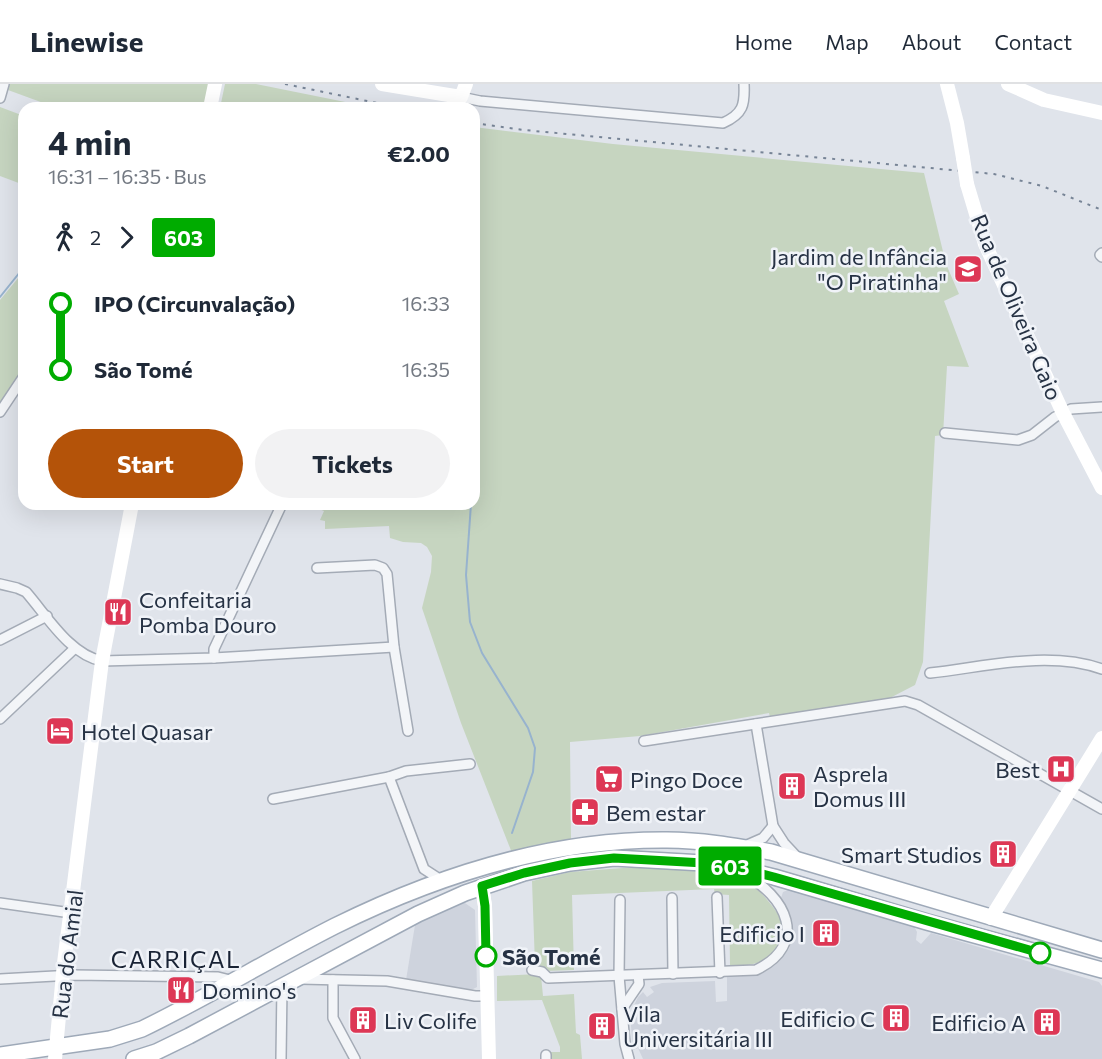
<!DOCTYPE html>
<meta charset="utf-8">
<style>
:root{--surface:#fff;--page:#f2f2f3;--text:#1f2937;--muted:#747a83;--line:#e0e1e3;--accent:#b45309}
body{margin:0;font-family:Commissioner,sans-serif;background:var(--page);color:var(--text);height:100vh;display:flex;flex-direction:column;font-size:22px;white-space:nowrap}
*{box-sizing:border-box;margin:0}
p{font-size:20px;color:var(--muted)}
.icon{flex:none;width:33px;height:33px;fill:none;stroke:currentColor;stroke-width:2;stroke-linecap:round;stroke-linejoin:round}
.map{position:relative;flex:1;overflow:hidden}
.drawer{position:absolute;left:18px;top:18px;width:462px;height:408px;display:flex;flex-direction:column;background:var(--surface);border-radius:18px;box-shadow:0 6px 24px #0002}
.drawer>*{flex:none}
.badge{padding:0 12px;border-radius:4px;font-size:21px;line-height:39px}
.map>.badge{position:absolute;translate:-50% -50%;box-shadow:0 0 0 3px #fff}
.legs{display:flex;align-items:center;gap:9px;height:66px;padding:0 30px;font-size:20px}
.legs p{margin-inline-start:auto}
.headline{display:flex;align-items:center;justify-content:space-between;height:102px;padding:0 30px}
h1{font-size:33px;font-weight:700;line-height:45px}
.button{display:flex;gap:12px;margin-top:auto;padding:12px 30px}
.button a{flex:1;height:69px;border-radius:36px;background:var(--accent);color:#fff;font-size:24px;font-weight:700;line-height:69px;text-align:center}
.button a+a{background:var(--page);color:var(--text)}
ul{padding:0 30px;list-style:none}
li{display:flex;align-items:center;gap:21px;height:66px;font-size:22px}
li i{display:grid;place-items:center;width:9px;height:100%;margin:0 8px;background:currentColor}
li i::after{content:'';width:15px;height:15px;margin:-8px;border:4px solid;border-radius:50%;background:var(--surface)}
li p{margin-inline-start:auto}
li:first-child i{background:linear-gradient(#0000 50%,currentColor 0)}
li:last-child i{background:linear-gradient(currentColor 50%,#0000 0)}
header{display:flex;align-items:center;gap:36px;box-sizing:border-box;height:84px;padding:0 30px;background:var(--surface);border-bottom:2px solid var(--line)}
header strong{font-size:28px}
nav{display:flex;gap:33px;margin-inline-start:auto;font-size:21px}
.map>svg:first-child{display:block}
</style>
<header>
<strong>Linewise</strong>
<nav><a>Home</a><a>Map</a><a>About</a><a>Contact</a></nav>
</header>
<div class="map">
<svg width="1102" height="975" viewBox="0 0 1102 975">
<rect width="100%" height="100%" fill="#e0e4eb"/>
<g fill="#ced3dd">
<path d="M788,806L914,842L917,848L916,856L921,860L931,849L1099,898L1102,902V975H643L638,964L633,966L630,930L638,913L643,908L647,913L654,908L650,903L662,899L715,897L716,918L727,917V892L755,890L775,881L789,865L793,851L791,835L781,814L783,808Z"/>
<path d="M462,817L475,826L477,903L471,906L406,896L415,841Z"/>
</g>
<g fill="#c6d5c0">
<path d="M9,0H211L205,24H57L8,6Z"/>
<path d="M225,0H256L375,24H220Z"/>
<path d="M0,23L24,32V101L0,92Z"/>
<path d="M474,43L613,60L924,89L946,180L959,210L944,217L969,283L947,282L943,351L935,352L923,578L915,601L886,616L770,633L769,629L640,652L570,658L571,756L512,769L461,639L422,524L431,488L432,472L427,463L421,459L403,458L390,454L389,442L325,445V437L320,436L324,427L319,425L321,420H474Z"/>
<path d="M24,187V286L13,306L0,323V216Z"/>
<path d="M623,784C665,784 716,783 754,804C761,807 768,817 773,823C777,829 783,836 783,844C784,860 769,877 753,880C746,882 738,881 730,881L729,811L715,810L714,805L572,811L574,886L546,887L535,881L532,797L570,788Z"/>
<path d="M538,890L541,892L543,912L574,910L576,949L580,951L582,975H551L550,968H560V963L542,916L497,917V892Z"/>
</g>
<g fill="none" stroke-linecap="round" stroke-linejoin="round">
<g stroke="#97b3ce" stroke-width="2">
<path d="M0,213L24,183"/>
<path d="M471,420L466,491L470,538L482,569L528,644L535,664L533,688L512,749"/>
</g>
<g stroke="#a4abb6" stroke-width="12">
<g id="street">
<path d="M461,13L480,17L723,39C743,30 745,21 744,0"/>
<path d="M0,14L4,0"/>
<path d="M1102,169L1100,171L1102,173"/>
<path d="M0,328L24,292"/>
<path d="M945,349L1018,356L1032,351L1055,333L1071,325L1102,323"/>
<path d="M317,484L375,481L383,484L387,490L394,563L408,647"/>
<path d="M0,500L17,504L26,508C47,532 70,571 102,577L214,574L394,563"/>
<path d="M0,556L47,532"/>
<path d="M214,574V565L282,420"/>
<path d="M930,589C985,583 1048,566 1102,585"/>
<path d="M0,635L74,565"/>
<path d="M756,640L773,742L784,759L798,774"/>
<path d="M644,657L905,617L918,621L1102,725"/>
<path d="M273,715L389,693"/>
<path d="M747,761L763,754L773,742"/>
<path d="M441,796L424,785L389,693L406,687L470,680"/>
<path d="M717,813L720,889"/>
<path d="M672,814L673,890"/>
<path d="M620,816L619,892L625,960L629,975"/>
<path d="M0,819L71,829"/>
<path d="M532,886L542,888L548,894L756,886C810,860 786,811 743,790"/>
<path d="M0,895L73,891L218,893L234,897"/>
<path d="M300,895L387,897L475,912H487"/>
<path d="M333,896V934L355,975"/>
<path d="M622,925L639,900L638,891"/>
<path d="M546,971V975"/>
<path d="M281,975L282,902"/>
</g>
</g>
<g stroke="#9ea9b8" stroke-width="18">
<g id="primary">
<path d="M0,971L110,955L142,945C208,913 270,875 335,842C438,791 550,755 667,756C702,756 736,762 771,768L1102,866"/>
<path d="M134,975L156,968L189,952L418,830L465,809L524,789L570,779L614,774L721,780L774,793L927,838L1102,886"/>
</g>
</g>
<use href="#street" stroke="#f3f5f8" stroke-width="9"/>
<g stroke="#fff" stroke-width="14">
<path d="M382,0L461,13L466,0"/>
<path d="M947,0L957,39L963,74"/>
<path d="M1008,0L1044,16L1102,29"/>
<path d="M210,24L215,0"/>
<path d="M967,100L985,160L1063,329L1102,404"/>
<path d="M482,802L485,822L489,975"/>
<path d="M991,834L1102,654"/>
<path d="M55,975L64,879L102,577L132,420"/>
</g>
<use href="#primary" stroke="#fff" stroke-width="15"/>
<g stroke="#778496" stroke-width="2" stroke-dasharray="3 6" stroke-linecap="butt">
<path d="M285,0L401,24"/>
<path d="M474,39L524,46L994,90L1042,102L1102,126"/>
</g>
<path stroke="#fff" stroke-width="14" d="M963,74L967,100"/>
</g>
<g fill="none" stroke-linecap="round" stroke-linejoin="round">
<g stroke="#fff" stroke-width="14">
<path id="line-1" d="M486,872L485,822L482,802L524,789L570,779L614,774L722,780L774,793L1040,869"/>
</g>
<use href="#line-1" stroke="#00ac00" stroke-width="9"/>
</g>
<defs>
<g id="school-square" transform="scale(1.5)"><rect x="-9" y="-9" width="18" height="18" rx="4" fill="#dd3755" stroke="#f0f3f8"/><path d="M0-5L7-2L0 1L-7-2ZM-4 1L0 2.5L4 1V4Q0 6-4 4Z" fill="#fff"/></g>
<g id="restaurant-square" transform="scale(1.5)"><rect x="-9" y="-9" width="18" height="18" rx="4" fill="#dd3755" stroke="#f0f3f8"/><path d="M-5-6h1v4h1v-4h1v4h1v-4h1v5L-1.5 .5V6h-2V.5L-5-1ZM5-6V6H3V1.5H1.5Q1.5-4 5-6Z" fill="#fff"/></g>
<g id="hotel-square" transform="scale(1.5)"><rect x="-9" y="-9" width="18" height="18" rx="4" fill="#dd3755" stroke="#f0f3f8"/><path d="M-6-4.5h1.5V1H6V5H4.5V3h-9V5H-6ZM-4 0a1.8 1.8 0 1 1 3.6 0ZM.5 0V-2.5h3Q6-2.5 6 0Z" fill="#fff"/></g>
<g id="hospital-square" transform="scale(1.5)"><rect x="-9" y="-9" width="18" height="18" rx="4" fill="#dd3755" stroke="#f0f3f8"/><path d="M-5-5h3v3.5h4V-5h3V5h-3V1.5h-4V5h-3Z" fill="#fff"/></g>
<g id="supermarket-square" transform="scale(1.5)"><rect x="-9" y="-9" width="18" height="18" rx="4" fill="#dd3755" stroke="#f0f3f8"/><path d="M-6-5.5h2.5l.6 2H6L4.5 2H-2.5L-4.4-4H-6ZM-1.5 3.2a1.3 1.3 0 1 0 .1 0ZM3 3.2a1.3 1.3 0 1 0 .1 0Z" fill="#fff"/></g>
<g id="building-square" transform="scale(1.5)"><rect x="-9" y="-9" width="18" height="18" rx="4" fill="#dd3755" stroke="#f0f3f8"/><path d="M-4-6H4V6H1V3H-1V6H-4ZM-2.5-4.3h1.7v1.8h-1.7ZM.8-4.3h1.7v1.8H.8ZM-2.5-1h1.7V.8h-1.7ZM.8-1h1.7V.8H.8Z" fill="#fff"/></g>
<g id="pharmacy-square" transform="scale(1.5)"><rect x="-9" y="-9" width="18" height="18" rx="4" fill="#dd3755" stroke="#f0f3f8"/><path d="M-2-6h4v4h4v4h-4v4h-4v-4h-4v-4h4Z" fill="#fff"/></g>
</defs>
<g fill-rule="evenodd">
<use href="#school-square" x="968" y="185"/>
<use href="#restaurant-square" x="118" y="528"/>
<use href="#hotel-square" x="60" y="647"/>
<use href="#hospital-square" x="1061" y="685"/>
<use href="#supermarket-square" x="609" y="695"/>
<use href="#building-square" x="792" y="702"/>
<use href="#pharmacy-square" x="585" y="728"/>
<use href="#building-square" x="1003" y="770"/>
<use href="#building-square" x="826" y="849"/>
<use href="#restaurant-square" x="181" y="906"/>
<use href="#building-square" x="896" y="934"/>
<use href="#building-square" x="363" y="936"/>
<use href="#building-square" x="1047" y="938"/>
<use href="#building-square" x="602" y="942"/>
</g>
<g fill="#fff" stroke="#00ac00" stroke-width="3">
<circle cx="1040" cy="869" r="10"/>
<circle cx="486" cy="872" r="10"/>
</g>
<g text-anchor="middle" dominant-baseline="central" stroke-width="5" stroke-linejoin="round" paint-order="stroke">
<g font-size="22" fill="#263244" stroke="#f0f3f8" text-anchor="start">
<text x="947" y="172" text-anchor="end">Jardim de Infância<tspan x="947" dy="25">"O Piratinha"</tspan></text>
<text x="139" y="515">Confeitaria<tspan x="139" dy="25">Pomba Douro</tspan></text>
<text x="81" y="647">Hotel Quasar</text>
<text x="1040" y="685" text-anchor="end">Best</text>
<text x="813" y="689">Asprela<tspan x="813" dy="25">Domus III</tspan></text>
<text x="630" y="695">Pingo Doce</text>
<text x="606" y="728">Bem estar</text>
<text x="982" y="770" text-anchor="end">Smart Studios</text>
<text x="805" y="849" text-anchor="end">Edificio I</text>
<text x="202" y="906">Domino's</text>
<text x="623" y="929">Vila<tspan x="623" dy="25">Universitária III</tspan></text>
<text x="875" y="934" text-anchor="end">Edificio C</text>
<text x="384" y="936">Liv Colife</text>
<text x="1026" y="938" text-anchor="end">Edificio A</text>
</g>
<g font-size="22" fill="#263244" stroke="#f0f3f8">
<text transform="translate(1017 223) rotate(67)">Rua de Oliveira Gaio</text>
<text transform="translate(67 870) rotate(-83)">Rua do Amial</text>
</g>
<g font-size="22" font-weight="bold" fill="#263244" stroke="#f0f3f8" text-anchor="start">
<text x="502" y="872">São Tomé</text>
</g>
<g font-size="24" letter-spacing="1.5" fill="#192335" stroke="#f0f3f8">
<text x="176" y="874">CARRIÇAL</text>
</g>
</g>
</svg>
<b class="badge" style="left:730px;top:782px;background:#00ac00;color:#fff">603</b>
<section class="drawer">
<div class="headline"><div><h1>4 min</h1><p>16:31 – 16:35 · Bus</p></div><b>€2.00</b></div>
<div class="legs"><svg class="icon" aria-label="walk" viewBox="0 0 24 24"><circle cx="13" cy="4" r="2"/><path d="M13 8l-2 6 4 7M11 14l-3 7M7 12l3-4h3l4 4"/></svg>2<svg class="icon" aria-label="forward" viewBox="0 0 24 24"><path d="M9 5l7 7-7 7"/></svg><b class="badge" style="background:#00ac00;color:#fff">603</b></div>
<ul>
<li><i style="color:#00ac00"></i><b>IPO (Circunvalação)</b><p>16:33</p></li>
<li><i style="color:#00ac00"></i><b>São Tomé</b><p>16:35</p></li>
</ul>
<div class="button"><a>Start</a><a>Tickets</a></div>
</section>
</div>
